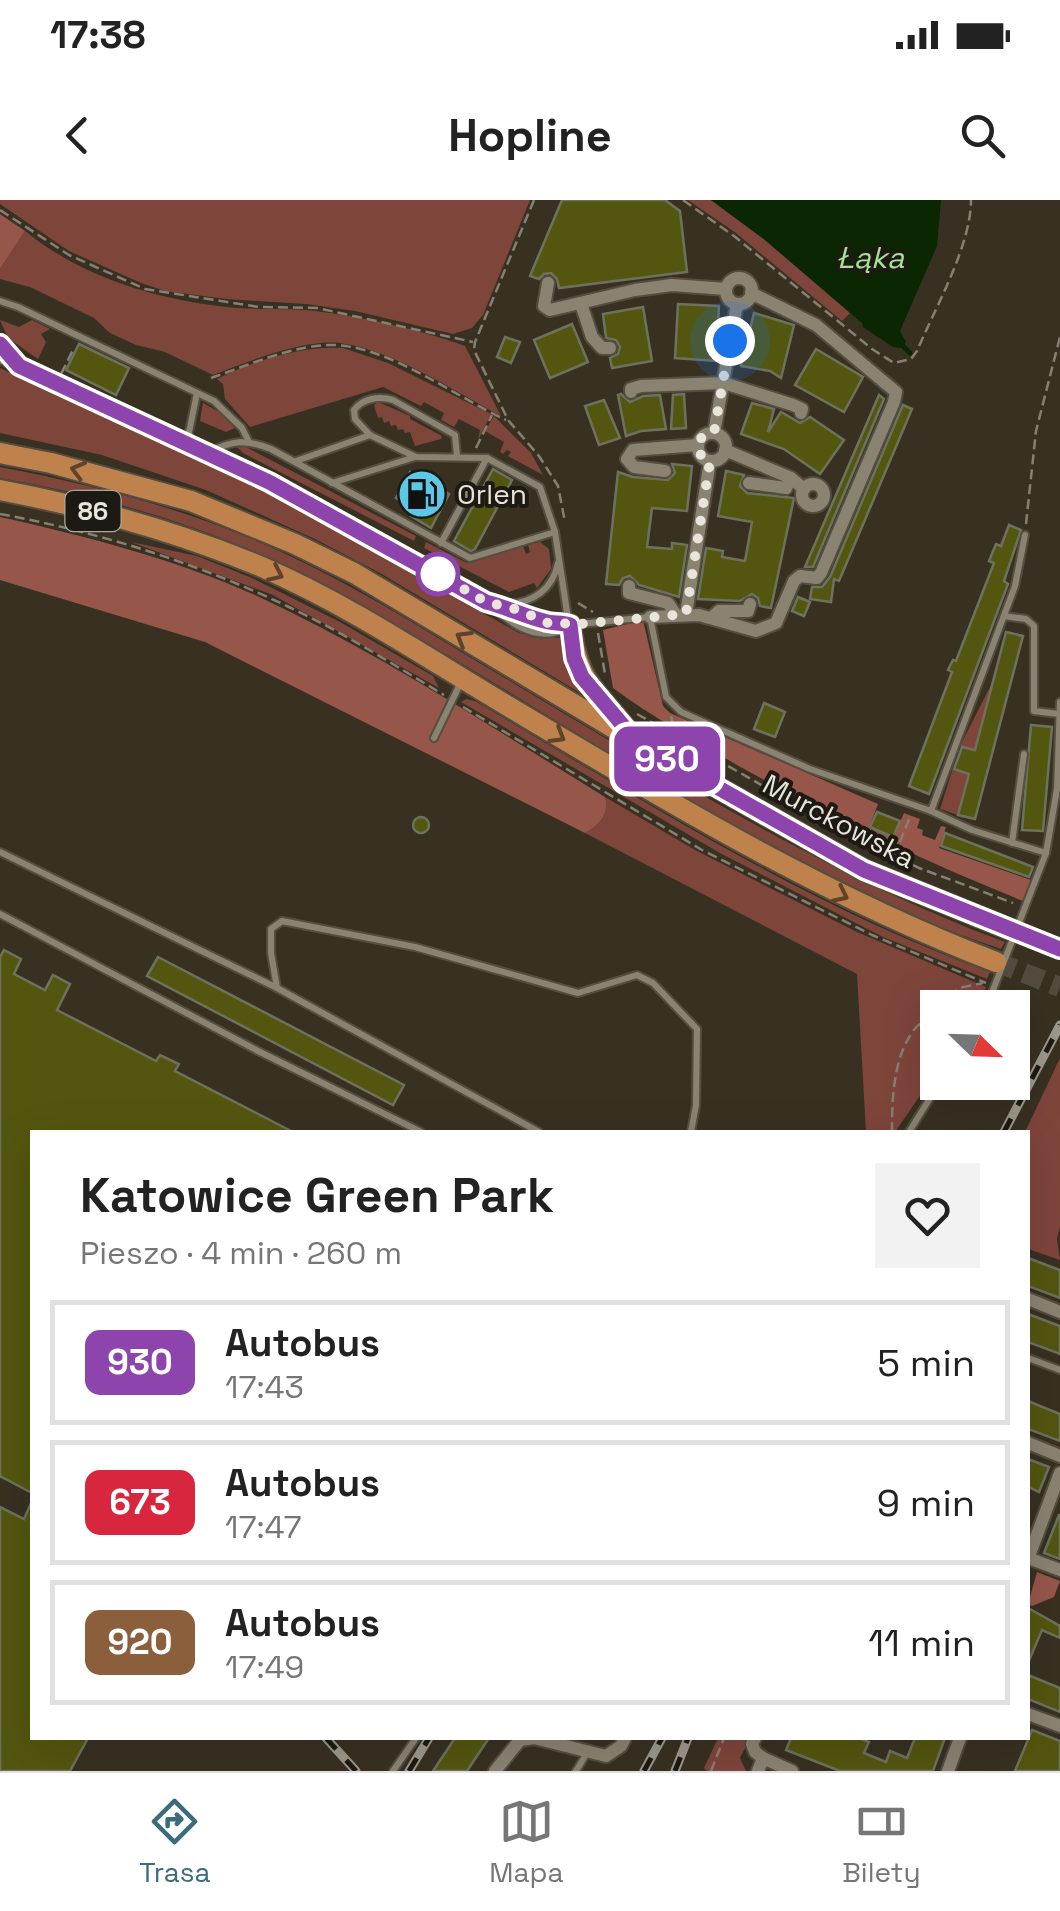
<!DOCTYPE html>
<html lang="pl">
<meta charset="utf-8">
<style>
:root{--surface:#fff;--page:#f2f2f2;--text:#222;--muted:#767676;--line:#e0e0e0;--accent:#3c6c7b}
body{margin:0;font-family:"Space Grotesk",sans-serif;background:var(--page);color:var(--text);height:100vh;display:flex;flex-direction:column;font-size:38px;white-space:nowrap}
*{box-sizing:border-box;margin:0}
p{font-size:32px;color:var(--muted)}
.icon{flex:none;width:55px;height:55px;fill:none;stroke:currentColor;stroke-width:2;stroke-linecap:round;stroke-linejoin:round}
.map{position:relative;flex:1;overflow:hidden}
.details{position:absolute;left:30px;top:930px;width:1000px;height:610px;display:flex;flex-direction:column;background:var(--surface);border-radius:0px;box-shadow:0 10px 40px #0002}
.details>*{flex:none}
.badge{padding:0 20px;border-radius:15px;font-size:35px;line-height:65px}
.needle{width:65px;rotate:113deg}
.controls{position:absolute;left:920px;top:790px;display:grid;gap:20px}
.controls a{display:grid;place-items:center;width:110px;height:110px;border-radius:0px;background:var(--surface);box-shadow:0 10px 40px #0002;font-size:50px}
.you{position:absolute;width:50px;height:50px;margin:-25px;border:8px solid #fff;border-radius:50%;background:#1a73e8;box-shadow:0 0 0 15px #1a73e833}
.map>.badge{position:absolute;translate:-50% -50%;box-shadow:0 0 0 5px #fff}
.round{display:grid;place-items:center;flex:none;width:105px;height:105px;border-radius:0px;background:var(--page)}
.headline{display:flex;align-items:center;justify-content:space-between;height:170px;padding:0 50px}
h1{font-size:48px;font-weight:600;line-height:75px}
ul{padding:0;list-style:none}
li{display:flex;align-items:center;gap:30px;height:125px;margin:0 20px 15px;padding:0 30px;border:5px solid var(--line);border-radius:0px}
li div{flex:1}
li b{display:block;font-size:38px}
li em{font-style:normal}
li .badge{min-width:110px;font-weight:700;text-align:center}
.status{display:flex;justify-content:space-between;align-items:center;height:70px;padding:0 50px;background:var(--surface);direction:ltr}
.status svg{height:28px;fill:currentColor}
header{display:flex;justify-content:space-between;align-items:center;height:130px;padding:0 50px;background:var(--surface);font-size:45px;font-weight:600}
.dock{display:flex;justify-content:space-around;align-items:center;height:140px;border-top:2px solid var(--line);background:var(--surface);font-size:28px;color:var(--muted)}
.dock a{display:grid;justify-items:center;gap:5px}
.dock .on{color:var(--accent)}
.map>svg:first-child{display:block}
</style>
<div class="status"><b>17:38</b><svg viewBox="0 0 49 12"><path d="M0 12V9h3v3zM5 12V6h3v6zM10 12V3h3v9zM15 12V0h3v12zM26 1h20v11H26zM47 4h2v5h-2z"/></svg></div>
<header><svg class="icon" aria-label="back" viewBox="0 0 24 24"><path d="M15 5l-7 7 7 7"/></svg>Hopline<svg class="icon" aria-label="search" viewBox="0 0 24 24"><circle cx="10" cy="10" r="6"/><path d="M15 15l6 6"/></svg></header>
<div class="map">
<svg width="1060" height="1571" viewBox="0 0 1060 1571">
<rect width="100%" height="100%" fill="#383122"/>
<g fill="#7e453b">
<path d="M0,0H530L483,115L472,128L453,134L355,111L306,104L226,99L165,91L141,83L69,51L0,4Z"/>
<path d="M688,0H711L765,40L850,113L842,121L736,33Z"/>
<path d="M25,31C84,79 164,102 238,108C264,110 290,108 315,111C364,117 418,129 465,146L501,216C454,191 393,150 340,143C303,139 247,162 213,175L165,152L136,145L110,133L94,118L30,87L0,79V69Z"/>
<path d="M0,120L19,127L32,120L50,129L41,134L46,142L38,159L8,138Z"/>
<path d="M343,148L388,163L491,214L478,240L480,230L459,219L454,227L441,220L444,213L424,202L421,206L383,187L250,227L225,199L223,184L217,179C254,161 301,145 343,148Z"/>
<path d="M0,168L306,310L408,365L445,392L519,433L535,438H560L568,470L582,494L380,373L315,339L206,290L102,255L0,233Z"/>
<path d="M378,202L410,216V219L442,236L441,239L415,246L410,232L405,233L403,229L398,230L396,225L391,226L389,221L384,223L382,217L378,218L374,205Z"/>
<path d="M203,203L223,214L235,228L226,232L200,221Z"/>
<path d="M494,216L531,253L543,275L508,256L511,252L507,250L503,254L500,252L504,242L485,231Z"/>
<path d="M244,246L416,336L414,341L243,253L237,247Z"/>
<path d="M0,267C84,283 167,304 247,337C338,374 421,428 505,478C667,575 827,675 1005,742L1001,749C805,684 631,564 454,459C397,426 341,392 282,364C192,322 97,295 0,278Z"/>
<path d="M131,342L197,356L252,378L340,422L433,476L439,488L273,395Z"/>
<path d="M426,342L467,363L523,346L526,354L530,352L528,345L540,342L549,349L551,369L537,388L534,383L509,392L424,348Z"/>
<path d="M994,479L975,550L960,546Z"/>
<path d="M466,499L475,501C643,600 806,706 990,772L987,779L883,737L720,653L461,502Z"/>
<path d="M953,568L969,574L958,615L940,609Z"/>
<path d="M605,597L695,650L857,732L986,787L977,807L938,808L937,871L895,932H866L857,774L585,633C599,625 610,615 605,597Z"/>
<path d="M1060,858V1026L1057,1039L1060,1060L1028,1049L1025,932Z"/>
<path d="M718,1538H750L740,1558L746,1571H707L704,1568Z"/>
</g>
<g fill="#97564a">
<path d="M0,14L25,31L0,69Z"/>
<path d="M0,317C86,336 174,359 255,395C377,451 491,527 605,597C610,615 599,625 585,633L205,442L0,380Z"/>
<path d="M643,420L663,506L670,513L878,604L869,628L894,637L904,613L920,619L917,628L923,630L922,635L935,640L941,626L946,627L939,648L1031,680L1023,701C924,661 830,617 737,565C695,540 652,517 613,488L603,430Z"/>
<path d="M1037,1372L1060,1381L1054,1397L1032,1406L1028,1404Z"/>
</g>
<path fill="#0a2702" d="M711,0H941L937,46L900,131L906,142L901,148L893,147L863,127L862,123L765,40Z"/>
<g fill="none" stroke-linecap="round" stroke-linejoin="round">
<path stroke="#0a2702" stroke-width="5" d="M903,146L910,153"/>
</g>
<g fill="#53560f" stroke="#6f715f" stroke-width="2.5">
<path d="M562,0H665L680,11L687,72L559,88L557,79L551,73L544,74L539,79L530,76Z"/>
<path d="M678,104L719,106L716,161L675,158Z"/>
<path d="M643,107L652,161L612,168L610,158L618,154L620,147L616,140L606,138L603,114Z"/>
<path d="M754,113L794,125L781,178L770,171L741,166Z"/>
<path d="M572,124L588,162L550,178L534,140Z"/>
<path d="M505,137L520,142L511,163L497,157Z"/>
<path d="M79,144L129,168L116,195L66,170Z"/>
<path d="M816,149L863,177L844,212L795,185Z"/>
<path d="M621,194L630,202L643,196L660,195L666,229L641,231L626,236L618,195Z"/>
<path d="M684,194L686,228L671,229L673,195Z"/>
<path d="M879,195L884,199L813,367H805Z"/>
<path d="M604,200L620,238L599,245L585,206Z"/>
<path d="M752,203L774,209L768,232L781,212L800,223L810,217L844,240L820,274L784,249L741,234Z"/>
<path d="M903,205L912,209L839,381L834,379L831,402L810,399L812,387H822L830,377Z"/>
<path d="M672,264L692,266L687,311L652,308L647,347L672,349V343L687,345L679,397L639,385L630,376L623,378L619,385L606,384L618,272L633,277L668,280L675,273Z"/>
<path d="M493,269L512,280L475,349L471,351L454,341Z"/>
<path d="M726,271L744,275L740,286L747,293L794,298L771,408L760,406L758,398L752,394L740,401L698,399L706,348L723,351L722,357L745,361L752,322L718,316Z"/>
<path d="M410,272L449,294L431,328L411,316L415,308L396,298Z"/>
<path d="M1009,325L1021,330L1004,381L1008,384L929,594L909,586L952,472L948,470L953,460L956,461L994,363L989,361L996,344L1001,346Z"/>
<path d="M798,397L810,402L804,416L792,411Z"/>
<path d="M1006,432L1023,436L975,619L958,615L969,574L954,569L962,547L975,550Z"/>
<path d="M764,503L785,512L775,537L754,529Z"/>
<path d="M1031,525L1052,527L1043,631L1022,630Z"/>
<path d="M877,612L900,621L893,637L870,627Z"/>
<circle cx="421" cy="625" r="8"/>
<path d="M945,633L1033,667L1029,677L941,646Z"/>
<path d="M4,750L21,759L14,774L45,790L53,775L70,784L57,810L156,861L160,855L179,864L175,871L293,932H32V1293L0,1276V757Z"/>
<path d="M158,757L404,885L393,905L147,776Z"/>
<path d="M1028,1058L1060,1070V1098L1028,1086Z"/>
<path d="M1028,1114L1060,1126V1154L1028,1142Z"/>
<path d="M1028,1201L1060,1214V1241L1028,1229Z"/>
<path d="M1028,1259L1049,1267L1039,1292L1028,1287Z"/>
<path d="M32,1301V1538H88L70,1571H0V1307L24,1319Z"/>
<path d="M1059,1315H1060V1359L1044,1353Z"/>
<path d="M1028,1408L1060,1426V1438L1042,1430L1028,1463Z"/>
<path d="M1028,1475L1060,1488V1512L1028,1499Z"/>
<path d="M1032,1530L1060,1541V1571H1015Z"/>
<path d="M455,1538H489L467,1571H433Z"/>
<path d="M791,1538H858L869,1542L864,1553L886,1562L890,1551L907,1558L915,1538H945L933,1571H840L786,1550Z"/>
</g>
<g fill="none" stroke-linecap="round" stroke-linejoin="round">
<g stroke="#534c3e" stroke-width="20" stroke-dasharray="20 10" stroke-linecap="butt">
<path d="M1009,729L1060,749"/>
<path d="M996,762L1060,787"/>
</g>
<g stroke="#544e41" stroke-width="10">
<g id="service">
<path d="M0,101L18,107L214,201L242,228L248,240"/>
<path d="M0,144L18,165"/>
<path d="M0,160L269,282L486,401C507,421 535,444 565,429"/>
<path d="M187,242L197,193"/>
<path d="M209,252C233,240 246,239 271,249L470,358L555,332"/>
<path d="M457,256L455,235L393,200C379,196 363,198 354,210L355,219L370,235L416,257L487,258L540,287L555,332L568,419"/>
<path d="M296,261L370,235"/>
<path d="M332,283L415,257"/>
<path d="M441,343L487,258"/>
<path d="M486,401L548,423L570,425L650,417L666,497L681,512L810,569L931,611L972,630L1046,653L1057,589L1060,502"/>
<path d="M507,404C533,403 553,389 558,363"/>
<path d="M1004,416L1026,419L1034,426V511L1059,514"/>
<path d="M434,538L462,480"/>
<path d="M931,611L1015,386L1025,335"/>
<path d="M1012,643L1024,554"/>
<path d="M0,652L277,788L539,932"/>
<path d="M0,714L258,851L421,932"/>
<path d="M277,788L271,753V729L282,721L415,747L578,793L637,775L653,783L697,829L696,905L691,932"/>
<path d="M986,808L1046,653"/>
<path d="M909,932L940,882"/>
<path d="M1028,1158L1060,1170"/>
<path d="M393,1571L416,1538"/>
<path d="M576,1571L587,1553"/>
</g>
</g>
<g stroke="#544e41" stroke-width="16">
<g id="minor">
<circle cx="739" cy="91" r="13"/>
<path d="M548,83L544,106L550,110L635,90L672,85L726,89"/>
<path d="M581,104L592,137L602,148H610"/>
<path d="M631,192V189L641,186L724,183L793,205L802,209L801,213"/>
<path d="M714,233L737,104"/>
<circle cx="712" cy="247" r="14"/>
<path d="M725,250L791,278L804,289"/>
<path d="M665,271L634,267L627,259L633,250L698,245"/>
<path d="M749,283L786,288L791,278"/>
<circle cx="813" cy="295" r="11"/>
<path d="M629,386V393L668,403L676,415"/>
<path d="M686,414L710,261"/>
<path d="M650,417L699,415L756,431L776,423L794,381L800,376L817,378L821,373L894,202L896,192L816,125L751,93"/>
<path d="M711,418L719,411H748L750,404"/>
<path d="M1028,1099L1060,1112"/>
<path d="M1028,1243L1060,1256"/>
<path d="M1028,1358L1060,1370"/>
<path d="M1028,1359L1060,1273"/>
<path d="M1028,1514L1060,1526"/>
<path d="M755,1538L752,1544L755,1552L763,1558"/>
<path d="M495,1571L520,1540L534,1538L606,1556L621,1546L625,1538"/>
<path d="M758,1571L763,1558L792,1571"/>
<path d="M948,1571L960,1538"/>
</g>
</g>
<g stroke="#544e41" stroke-width="24">
<g id="trunk">
<path d="M0,253L51,263L191,301L295,344L354,373L637,542L864,670L1009,729"/>
<path d="M0,290C89,307 178,332 262,367C347,404 426,457 506,505C665,600 822,695 996,762"/>
<path d="M570,425C578,482 592,487 626,529"/>
</g>
</g>
<g stroke="#868073" stroke-width="2.5" stroke-dasharray="10 5" stroke-linecap="butt">
<path d="M534,0L475,142L474,150L508,220L539,256L558,286L565,322"/>
<path d="M683,0L734,36L872,149L894,163L911,159L917,151C935,108 971,46 971,0"/>
<path d="M0,10L69,55L145,89L259,107L317,108L473,142"/>
<path d="M61,174L74,148"/>
<path d="M211,178C249,165 290,146 330,145C386,144 456,197 506,220"/>
<path d="M476,248L492,215"/>
<path d="M0,314C99,332 200,364 291,408C344,433 394,465 444,495"/>
<path d="M1026,324L1036,231L1060,137"/>
<path d="M578,403L593,412"/>
<path d="M598,433L605,474"/>
<path d="M463,507L702,650L872,735L986,783"/>
<path d="M637,514L842,631L919,668L1013,703"/>
<path d="M671,516L675,533"/>
<path d="M894,656L910,617"/>
<path d="M940,808L959,788L983,783"/>
<path d="M892,932C892,900 893,859 913,831C919,823 930,817 938,810"/>
<path d="M874,1538H875"/>
<path d="M711,1571L724,1538"/>
</g>
<use href="#service" stroke="#8b8372" stroke-width="6"/>
<use href="#minor" stroke="#8b8372" stroke-width="12"/>
<use href="#trunk" stroke="#c0824c" stroke-width="20"/>
<g stroke="#9d988c" stroke-width="9">
<g id="rail">
<path d="M1004,932L1060,825"/>
<path d="M326,1538L356,1571"/>
<path d="M409,1571L429,1538"/>
<path d="M644,1571L662,1538"/>
<path d="M675,1571L688,1538"/>
</g>
</g>
<use href="#rail" stroke="#1d1913" stroke-width="5" stroke-dasharray="15" stroke-linecap="butt"/>
</g>
<defs><path id="oneway-chevron" d="M-2-3.5L2.5 0L-2 3.5" fill="none" stroke-width="1.6" stroke-linecap="round" stroke-linejoin="round" transform="scale(2.5)"/></defs>
<g stroke="#5e432a">
<use href="#oneway-chevron" transform="translate(78 270) rotate(-165)"/>
<use href="#oneway-chevron" transform="translate(276 374) rotate(25)"/>
<use href="#oneway-chevron" transform="translate(463 438) rotate(-149)"/>
<use href="#oneway-chevron" transform="translate(558 536) rotate(31)"/>
<use href="#oneway-chevron" transform="translate(841 695) rotate(26)"/>
</g>
<g fill="none" stroke-linecap="round" stroke-linejoin="round">
<g stroke="#fff" stroke-width="22">
<path id="line" d="M0,144L19,166L269,282L486,402C506,407 524,416 544,421C553,424 560,422 570,425L574,458L582,477L637,542L864,670L1060,749"/>
</g>
<use href="#line" stroke="#8e44ad" stroke-width="15"/>
<path stroke="#e9e5db" stroke-width="10" stroke-dasharray="0 18" d="M438,374L428,368L486,402L519,410L548,423L560,422L570,425L686,414L710,261L701,256L698,243L702,237L714,233L730,141"/>
</g>
<defs>
<g id="fuel-disc" transform="scale(2.5)"><circle r="9.5" fill="#5cc7e7" stroke="#1d1913"/><path d="M-5.5-6h7V0h2V4h1.3V-2.5L3-4.5l.8-.8L6-3V5H2.5V1h-1V6h-7ZM-4.2-4.7v3.2H.2V-4.7Z" fill="#111"/></g>
</defs>
<g fill-rule="evenodd">
<use href="#fuel-disc" x="422" y="294"/>
</g>
<circle fill="#fff" stroke="#8e44ad" stroke-width="5" cx="438" cy="374" r="20"/>
<g text-anchor="middle" dominant-baseline="central" stroke-width="8" stroke-linejoin="round" paint-order="stroke">
<rect fill="#1d1913" stroke="#aca89f" stroke-width="2.5" x="65.5" y="291" width="55" height="40" rx="8"/>
<g font-size="25" font-weight="bold" fill="#e9e5db">
<text x="93" y="311">86</text>
</g>
<g font-size="28" fill="#e9e5db" stroke="#1d1913" text-anchor="start">
<text x="457" y="294">Orlen</text>
</g>
<g font-size="28" fill="#e9e5db" stroke="#1d1913">
<text transform="translate(839 621) rotate(28)">Murckowska</text>
</g>
<g font-size="30" font-style="italic" fill="#a6e295" stroke="#1d1913">
<text x="870" y="57">Łąka</text>
</g>
</g>
</svg>
<div class="controls">
<a><svg class="needle" viewBox="-14 -14 28 28"><path d="M0-13l5 13h-10z" fill="#e53935"/><path d="M0 13l5-13h-10z" fill="#767676"/></svg></a>
</div>
<div class="you" style="left:730px;top:141px"></div>
<b class="badge" style="left:667px;top:559px;background:#8e44ad;color:#fff">930</b>
<section class="details">
<div class="headline"><div><h1>Katowice Green Park</h1><p>Pieszo · 4 min · 260 m</p></div><a class="round"><svg class="icon" aria-label="heart" viewBox="0 0 24 24"><path d="M12 20l-8-8c-3-5 5-10 8-4 3-6 11-1 8 4z"/></svg></a></div>
<ul>
<li><span class="badge" style="background:#8e44ad;color:#fff">930</span><div><b>Autobus</b><p>17:43</p></div><em>5 min</em></li>
<li><span class="badge" style="background:#d7263d;color:#fff">673</span><div><b>Autobus</b><p>17:47</p></div><em>9 min</em></li>
<li><span class="badge" style="background:#8b5e3c;color:#fff">920</span><div><b>Autobus</b><p>17:49</p></div><em>11 min</em></li>
</ul>
</section>
</div>
<nav class="dock">
<a class="on"><svg class="icon" aria-label="directions" viewBox="0 0 24 24"><path d="M12 3l9 9-9 9-9-9zM9 14v-3h6M13 9l2 2-2 2"/></svg>Trasa</a>
<a><svg class="icon" aria-label="map" viewBox="0 0 24 24"><path d="M3 6l6-2 6 2 6-2v14l-6 2-6-2-6 2zM9 4v14M15 6v14"/></svg>Mapa</a>
<a><svg class="icon" aria-label="tickets" viewBox="0 0 24 24"><path d="M3 7h18v10H3zM15 7v10"/></svg>Bilety</a>
</nav>
